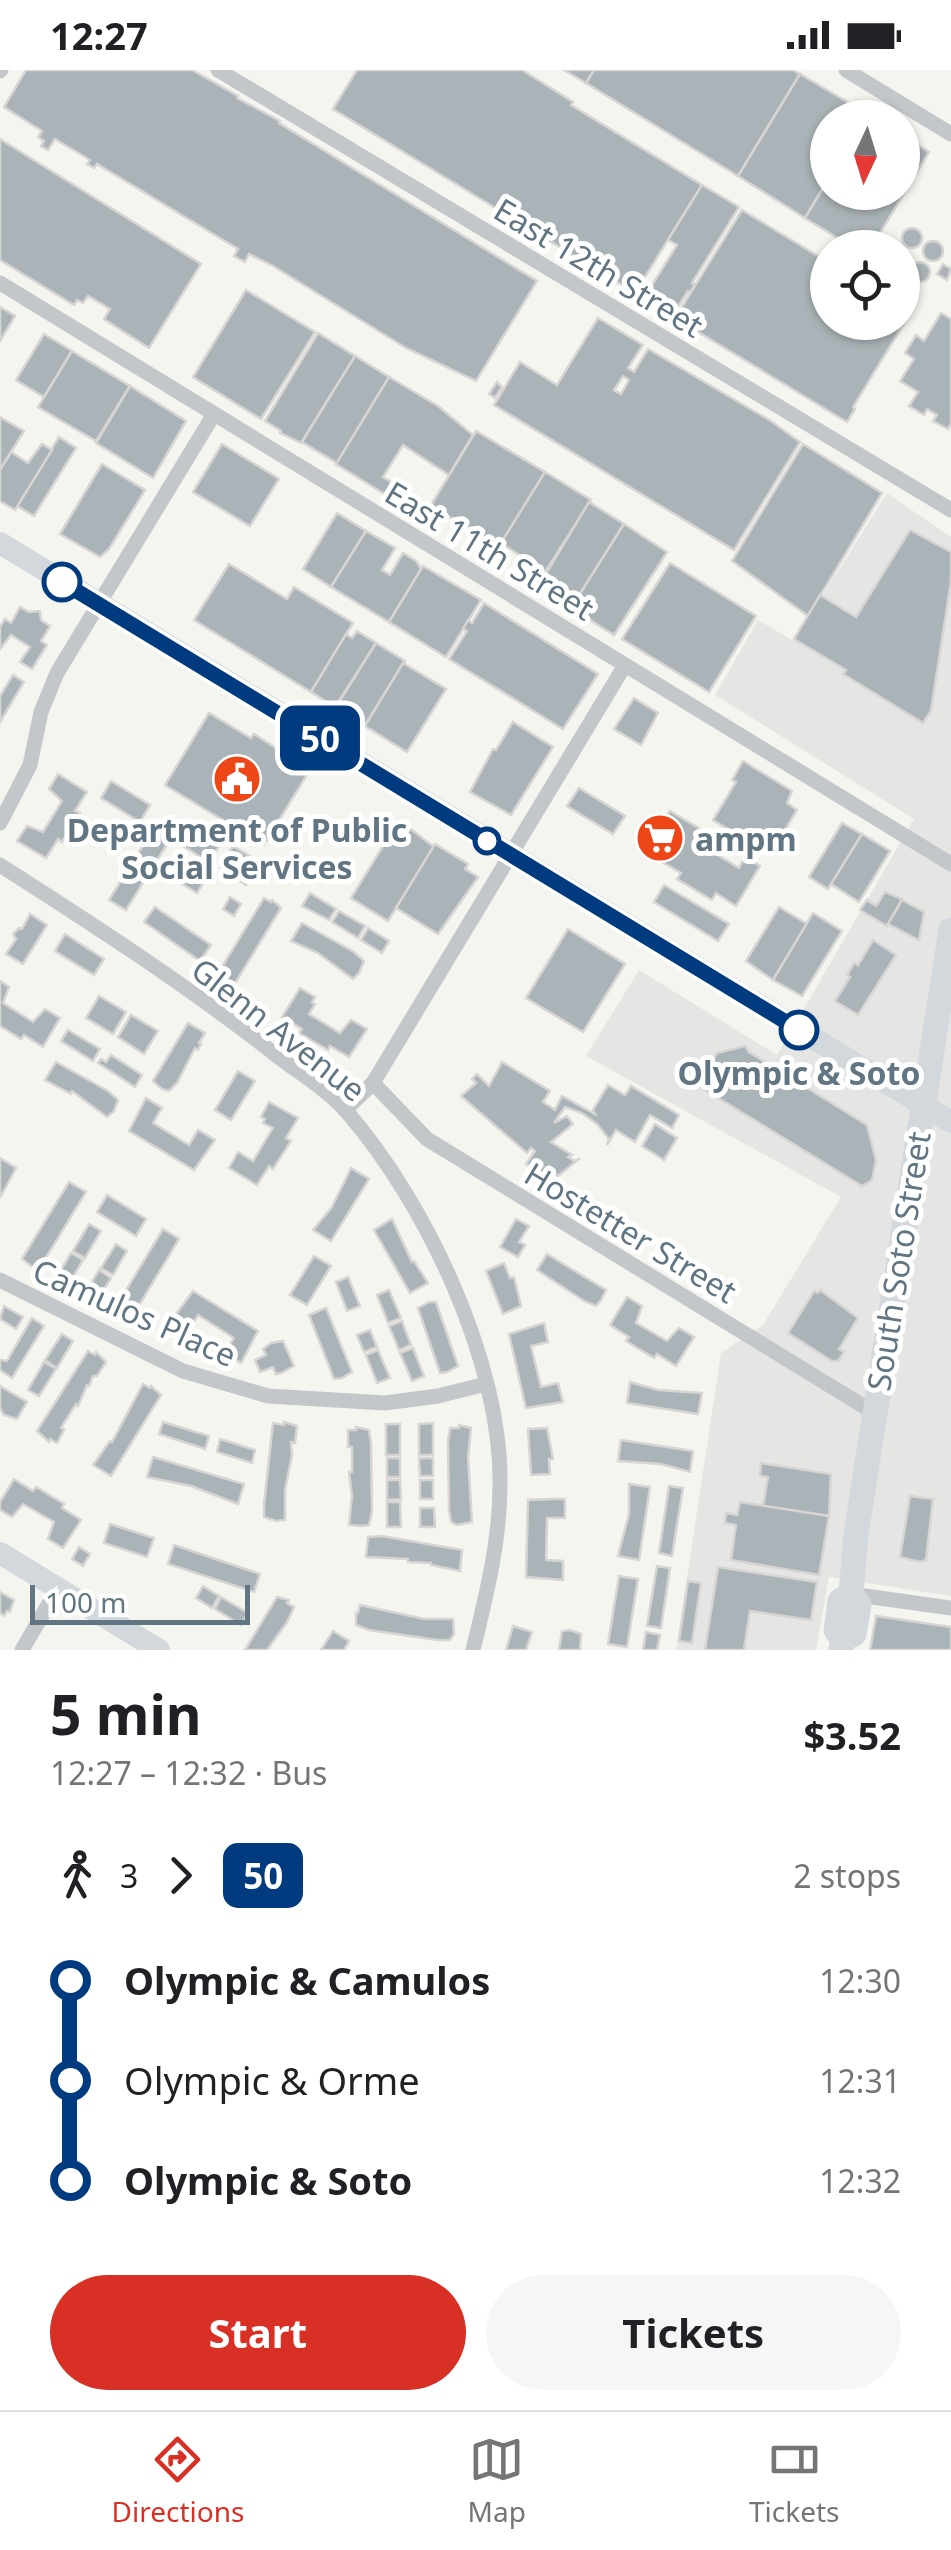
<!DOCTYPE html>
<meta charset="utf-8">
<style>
:root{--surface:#fff;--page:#f6f6f6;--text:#202124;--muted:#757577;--line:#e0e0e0;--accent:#d93025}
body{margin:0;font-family:"Noto Sans",sans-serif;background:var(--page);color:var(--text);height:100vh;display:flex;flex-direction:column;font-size:38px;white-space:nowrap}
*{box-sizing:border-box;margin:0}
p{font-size:32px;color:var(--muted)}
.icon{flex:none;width:55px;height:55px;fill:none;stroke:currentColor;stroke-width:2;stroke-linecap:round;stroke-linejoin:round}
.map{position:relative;height:1580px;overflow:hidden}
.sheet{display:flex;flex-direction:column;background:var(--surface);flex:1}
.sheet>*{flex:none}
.badge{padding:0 20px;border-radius:15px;font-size:35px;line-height:65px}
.needle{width:65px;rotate:184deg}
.tools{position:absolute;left:810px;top:30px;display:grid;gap:20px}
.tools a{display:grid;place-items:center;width:110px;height:110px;border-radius:50%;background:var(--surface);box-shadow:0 2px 8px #0004;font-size:50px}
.scale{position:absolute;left:30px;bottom:25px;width:220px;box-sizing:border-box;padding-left:10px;border:5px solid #617583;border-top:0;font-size:28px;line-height:35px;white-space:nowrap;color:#617583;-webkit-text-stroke:8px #fff;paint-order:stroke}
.map>.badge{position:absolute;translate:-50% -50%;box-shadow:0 0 0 5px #fff}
.legs{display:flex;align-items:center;gap:15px;height:110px;padding:0 50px;font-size:32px}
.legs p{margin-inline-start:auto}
.headline{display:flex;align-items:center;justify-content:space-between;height:170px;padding:0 50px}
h1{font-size:55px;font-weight:700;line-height:75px}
.action{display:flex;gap:20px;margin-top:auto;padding:20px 50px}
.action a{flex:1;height:115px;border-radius:60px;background:var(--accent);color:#fff;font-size:40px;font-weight:700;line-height:115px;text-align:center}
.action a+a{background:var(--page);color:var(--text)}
ul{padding:0 50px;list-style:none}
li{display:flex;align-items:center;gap:35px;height:100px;font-size:38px}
li i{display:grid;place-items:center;width:15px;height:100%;margin:0 12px;background:currentColor}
li i::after{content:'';width:25px;height:25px;margin:-12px;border:8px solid;border-radius:50%;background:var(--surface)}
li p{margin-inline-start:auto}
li:first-child i{background:linear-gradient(#0000 50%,currentColor 0)}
li:last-child i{background:linear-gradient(currentColor 50%,#0000 0)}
.status{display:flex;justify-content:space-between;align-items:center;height:70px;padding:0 50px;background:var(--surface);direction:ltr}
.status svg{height:28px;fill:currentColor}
.dock{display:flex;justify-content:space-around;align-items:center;height:140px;border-top:2px solid var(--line);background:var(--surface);font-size:28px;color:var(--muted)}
.dock a{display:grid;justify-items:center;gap:5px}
.dock .current{color:var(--accent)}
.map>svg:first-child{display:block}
</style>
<div class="status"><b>12:27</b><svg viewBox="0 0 49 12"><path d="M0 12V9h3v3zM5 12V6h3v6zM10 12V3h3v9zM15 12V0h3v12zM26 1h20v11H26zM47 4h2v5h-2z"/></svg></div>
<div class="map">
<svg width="951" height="1580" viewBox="0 0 951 1580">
<rect width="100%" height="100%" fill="#f5f5f0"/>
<path fill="#e5e6e3" d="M887,423L951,467V1526L829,1507L816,1580H676L721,1283L763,1255L841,1127L586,986L639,900L777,985L914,749L715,625L758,550L794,571Z"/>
<g fill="#aab3b7" stroke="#d6d5d3" stroke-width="2.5" fill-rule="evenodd">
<path d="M26,0H192L238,26L237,28L280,51L279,53L537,211L476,311L406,278L273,196L249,184L245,192L234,186L238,179L97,94L94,98L87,94L90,90L55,69L48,80L41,76L44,71L38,67L42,61L4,37Z"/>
<path d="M357,0H522L573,32L571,35L702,115L635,223L333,39Z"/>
<path d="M564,0H594L586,13Z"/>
<path d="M594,0H793L800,4L738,106L586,13Z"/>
<path d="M800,4L868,44L866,48H828V110L805,148L738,106Z"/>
<path d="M902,65L929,82L871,178H854L805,148L828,110V122H902Z"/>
<path d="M0,69L201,194L149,278L104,249L110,239L88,226L83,233L77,230L74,235L0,190Z"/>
<path d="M702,115L739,137L692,213L695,214L690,223L688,221L672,246L644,228L677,175L668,170Z"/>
<path d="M742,140L828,192V252H902V237L911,242L853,337L855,339L847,352L675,248Z"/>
<circle cx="912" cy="168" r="10"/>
<circle cx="933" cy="181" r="10"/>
<path d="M902,179L910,189L902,198Z"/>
<circle cx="920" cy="202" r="10"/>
<path d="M943,194L951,199L947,210L937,204Z"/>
<path d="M246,220L315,262L261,349L193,307Z"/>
<path d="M0,237L15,246L0,271Z"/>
<path d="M941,243L951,249V354L948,359L933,351L937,345L927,339L924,345L909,336L918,322L900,311L914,289L905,283L916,265L924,271Z"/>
<path d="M598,248L643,275L628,298L634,302L648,279L771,351L800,372L734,480L494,335L520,292L557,315ZM623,306L629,310L621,324L614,320Z"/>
<path d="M318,263L355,286L301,373L280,363L281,361L265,351Z"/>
<path d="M44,264L72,281L44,327L16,310Z"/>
<path d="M72,281L130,316L96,371L38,337Z"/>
<path d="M355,286L389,307L337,393L302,372Z"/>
<path d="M389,307L438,336L473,365L449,405L403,375L383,407L411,424L404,436L336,394Z"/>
<path d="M497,312L502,317L495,328L489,324Z"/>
<path d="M130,316L186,351L153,408L96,373Z"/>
<path d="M0,347L24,361L0,400Z"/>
<path d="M476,361L545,402L498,479L431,435Z"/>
<path d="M59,367L76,378L34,446L17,436L15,440Z"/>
<path d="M42,374L52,380L15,440L0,431V400L11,382L28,393Z"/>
<path d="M222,374L279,409L250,456L193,422Z"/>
<path d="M803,374L882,423L808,546L732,491Z"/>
<path d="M102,394L145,420L109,479L100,487L60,464Z"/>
<path d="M545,402L591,430L545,502L501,473Z"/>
<path d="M589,432L624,454L571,538L538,517Z"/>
<path d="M337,443L366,461L331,517L303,499Z"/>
<path d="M624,454L667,482L614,565L571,538Z"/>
<path d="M910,460L951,482V511L931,641L923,653L843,604L846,600L794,569L820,525L856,547Z"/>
<path d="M366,461L395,478L382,500L390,505L403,483L416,491L421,499L389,552L331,517Z"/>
<path d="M670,493L756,546L709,622L622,569Z"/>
<path d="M229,494L287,529L294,517L353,553L311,622L194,550Z"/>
<path d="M423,496L481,530L446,587L389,552Z"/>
<path d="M484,533L598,604L563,659L449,589L467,561L463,559L468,550L472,553Z"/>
<path d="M20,537L29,542L40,541L41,550L50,556L41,571L47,575L32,599L20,592L30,577L11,565L0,579V557L5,549L11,553Z"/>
<path d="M357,561L376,573L335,637L311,622L346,564L352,568Z"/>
<path d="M376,573L405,591L365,655L336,637Z"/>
<path d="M403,593L446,619L407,682L365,656Z"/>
<path d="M13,605L24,612L0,652V626Z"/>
<path d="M634,628L658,643L641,675L614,659Z"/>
<path d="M209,643L251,668L254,664L279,680L277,684L308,703L264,775L165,715Z"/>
<path d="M513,652L553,677L511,745L470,722L493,679L496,680Z"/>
<path d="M743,691L792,721L787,733L797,740L770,785L713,750L736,712L732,710Z"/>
<path d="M58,704L87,722L75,741L80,743L62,772L58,769L46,788L17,771L27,756L43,762L62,731L49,719Z"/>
<path d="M111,711L150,735L140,752L101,728Z"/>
<path d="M579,718L625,746L613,764L567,736Z"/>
<path d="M670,741L707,763L700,774L739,798L745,787L760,796L736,836L716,823L712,830L677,809L681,803L643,781Z"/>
<path d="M399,750L434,777L388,851L351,828Z"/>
<path d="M157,753L174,763L126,840L109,830Z"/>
<path d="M842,753L862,764L828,819L809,807Z"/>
<path d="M194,756L200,760L201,757L223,770L209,792L183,776Z"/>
<path d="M862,764L890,781L859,832L831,814Z"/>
<path d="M435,774L468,794L465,799L478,807L438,864L396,838Z"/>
<path d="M233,776L260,792L246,815L220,798Z"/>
<path d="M172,792L204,812L197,823L165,803Z"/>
<path d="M664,815L729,854L718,871L654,832Z"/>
<path d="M885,822L902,829L887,856L860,840L867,830L876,836Z"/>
<path d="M310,823L336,839L329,850L302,836Z"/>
<path d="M230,827L241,834L234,846L223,839Z"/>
<path d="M264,828L271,832L272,830L281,838L234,915L217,905Z"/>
<path d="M902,830L924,842L919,870L888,854Z"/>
<path d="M155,837L211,875L200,891L144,852Z"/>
<path d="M779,837L807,854L773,910L746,891Z"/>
<path d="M339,841L365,856L358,868L332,852Z"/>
<path d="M813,843L842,861L802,926L773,910Z"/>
<path d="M30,844L47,855L23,894L6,884L16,869L13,864L19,858L22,859Z"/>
<path d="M302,853L354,882L364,891L359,903L353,909L318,883L291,871Z"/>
<path d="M368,858L389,871L382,883L361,870Z"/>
<path d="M568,859L625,894L583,962L526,928Z"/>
<path d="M65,864L104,889L94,905L55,881Z"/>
<path d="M873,870L896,885L858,945L835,931L850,907L847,905L854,893L858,895Z"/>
<path d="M0,911L9,917L3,933L33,952L45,939L60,948L43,977L24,965L21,969L0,956Z"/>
<path d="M300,918L315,927L312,932L315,934L309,944L340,963L351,950L367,959L349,987L330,976L328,980L299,963L302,959L282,947Z"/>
<path d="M99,926L126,942L113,964L86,948Z"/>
<path d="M131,945L158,961L144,984L118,967Z"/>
<path d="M188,953L205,963L199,973L201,974L198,980L195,978L177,1013L169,1021L162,1019L153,1011Z"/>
<path d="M68,960L100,979L93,991L61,971Z"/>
<path d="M745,976L749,982L867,1055L876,1090L872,1110L862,1116L697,1015L717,983Z"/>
<path d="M111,985L142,1005L135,1017L98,993L101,989L106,992Z"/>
<path d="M56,992L108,1021L118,1030L114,1041L107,1047L72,1021L71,1024L45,1010Z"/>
<path d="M502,992L550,1021L543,1032L555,1040L562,1026L595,1044L593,1040L608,1015L625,1025L631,1016L679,1045L672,1058L650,1045L635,1072L616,1060L607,1075L609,1069L597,1054L582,1043L565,1037L554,1053L567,1046L573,1054L551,1072L572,1085L568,1087L575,1091L580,1088L558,1106L553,1102L549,1108L526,1094L535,1081L531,1078L527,1083L461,1026L476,1013L472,1009L477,1004L489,1016Z"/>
<path d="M238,1001L255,1011L231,1050L215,1040Z"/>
<path d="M146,1028L162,1038L153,1053L189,1075L198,1060L215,1070L194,1100L129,1061Z"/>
<path d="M269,1032L298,1048L286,1068L291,1071L273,1099L269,1096L257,1115L229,1098L238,1082L253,1091L273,1058L263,1053L265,1049L261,1047Z"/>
<path d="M655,1054L677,1068L664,1090L642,1076Z"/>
<path d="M0,1088L16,1098L0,1128Z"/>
<path d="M351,1098L369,1109L331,1171L313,1160L332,1137Z"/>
<path d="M69,1112L86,1122L39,1199L31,1196L22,1189Z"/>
<path d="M107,1125L146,1149L136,1166L97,1142Z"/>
<path d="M392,1149L412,1192L414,1191L428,1213L410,1223L374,1160Z"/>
<path d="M516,1149L529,1156L519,1172L525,1175L518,1187L500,1177Z"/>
<path d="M89,1154L101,1161L85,1188L73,1181Z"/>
<path d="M163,1159L179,1169L132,1247L116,1237Z"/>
<path d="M116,1174L127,1181L113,1205L101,1198Z"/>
<path d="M71,1183L83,1190L67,1217L55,1210Z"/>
<path d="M547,1184L606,1220L601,1230L596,1236L584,1231L537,1200Z"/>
<path d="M314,1186L331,1196L307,1235L290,1225Z"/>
<path d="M504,1193L510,1208L514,1207L521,1236L503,1244L486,1201Z"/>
<path d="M99,1200L111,1208L101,1224L106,1228L100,1237L83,1227Z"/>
<path d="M348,1207L360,1236L347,1241L336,1212Z"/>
<path d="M389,1220L401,1248L388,1253L377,1225Z"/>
<path d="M820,1220L858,1248L839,1279L844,1282L838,1291H832L788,1263L814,1221L818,1223Z"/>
<path d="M193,1221L258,1261L241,1293L224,1283L234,1268L198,1245L189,1261L172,1250Z"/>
<path d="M627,1227L642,1236L636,1253L667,1271L679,1258L694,1267L676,1296L657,1284L654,1288L626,1271L629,1267L610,1255Z"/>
<path d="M429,1232H436L458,1296L447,1302L440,1303L418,1238Z"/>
<path d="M4,1236L23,1247L16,1259L0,1249Z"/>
<path d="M326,1238L352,1302L342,1308L334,1309L309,1245Z"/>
<path d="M32,1248L44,1256L12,1308L0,1300V1290L7,1291Z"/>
<path d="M402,1251L411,1275L399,1280L389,1256Z"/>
<path d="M544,1253L548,1272L531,1276L541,1317L558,1313L563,1332L526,1338L509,1264Z"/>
<path d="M370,1260L377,1277L364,1282L357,1265Z"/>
<path d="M62,1264L73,1271L57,1298L45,1290Z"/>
<path d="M283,1271L294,1296L281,1303L276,1304L273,1297L260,1302L255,1290L266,1285L263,1279L271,1273Z"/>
<path d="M413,1278L424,1306L412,1311L400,1283Z"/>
<path d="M378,1280L390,1308L377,1313L366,1285Z"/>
<path d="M88,1281L95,1285L96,1282L106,1292L97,1306H93L89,1316L87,1315L78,1336L76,1334L61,1358L64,1360L57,1373L50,1369L49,1372L37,1361Z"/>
<path d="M44,1292L56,1299L39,1326L28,1320Z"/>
<path d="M630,1312L658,1320L702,1323L698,1344L627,1333Z"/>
<path d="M143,1314L150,1318L151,1316L161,1325L111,1406L93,1395L110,1371L112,1372Z"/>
<path d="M0,1316L27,1332L17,1349L4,1345L0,1338Z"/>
<path d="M163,1352L209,1366L205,1379L159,1364Z"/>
<path d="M284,1352L297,1356L295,1373L291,1372L292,1385L285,1420V1450L276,1451L264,1447V1434L273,1353L284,1355Z"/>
<path d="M433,1353V1385H419V1354Z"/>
<rect x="386" y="1354" width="14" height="31"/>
<path d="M459,1355L471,1358L468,1387L472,1452L457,1455L451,1452L449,1440L448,1371L450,1358H459Z"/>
<path d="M356,1357L369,1360L371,1373L372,1441L369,1455L361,1456L349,1455L352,1426L349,1402H352V1377H348V1360H356Z"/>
<path d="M547,1358L553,1389H549L550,1404L531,1405L528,1359Z"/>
<path d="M220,1369L255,1380L252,1393L217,1382Z"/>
<path d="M621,1370L693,1381L690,1402L661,1394L618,1391Z"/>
<path d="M153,1387L244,1414L238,1434L191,1416L147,1407Z"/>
<rect x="387" y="1388" width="13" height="19"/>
<path d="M419,1388H433V1406H420Z"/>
<path d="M761,1393L831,1404L829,1446L763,1436L768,1407L760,1406Z"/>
<path d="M14,1409L33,1421L36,1417L64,1434L62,1438L81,1450L63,1478L48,1469L54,1452L23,1434L12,1447L0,1440V1432Z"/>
<path d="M387,1410H400L401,1429L387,1430Z"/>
<rect x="420" y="1410" width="13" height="19"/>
<path d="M629,1414L650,1417L639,1490L618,1486L629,1444Z"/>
<path d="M669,1416L683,1418L672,1486L659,1483Z"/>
<path d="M910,1426L933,1429L926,1490L920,1492L900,1487Z"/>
<path d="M553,1429H565V1448H547L546,1490L563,1491V1510L526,1507L528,1430Z"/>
<path d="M387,1432H400L401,1457H387Z"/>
<path d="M740,1432L829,1446L819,1505L731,1490L736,1455L725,1453L726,1443L737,1445Z"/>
<path d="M420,1438H434L435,1457H420Z"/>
<path d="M110,1454L154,1468L147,1487L104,1473Z"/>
<path d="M382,1466L462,1480L460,1501L431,1495V1493L408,1492V1489L366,1487L368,1467Z"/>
<path d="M174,1475L260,1504L254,1522L168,1494Z"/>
<path d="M79,1477L90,1484L83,1496L72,1489Z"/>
<path d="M657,1496L670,1498L661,1558L647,1556Z"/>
<path d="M718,1497L817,1512L811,1550L750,1541L744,1580H705Z"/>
<path d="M619,1506L638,1509L627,1577L608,1574Z"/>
<path d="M688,1511L701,1513L692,1573L679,1571Z"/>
<path d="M203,1516L219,1526L212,1538L196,1528Z"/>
<path d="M0,1522L14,1530L10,1542L7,1541L4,1546L0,1543Z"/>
<path d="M221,1527L248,1543L241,1555L215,1539Z"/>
<path d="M277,1527L289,1530L287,1533L294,1537L287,1552L267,1580H245Z"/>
<path d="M360,1535L424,1549H453L454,1564L450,1570H437L369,1560L356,1555V1543H358Z"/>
<path d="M876,1546L951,1557V1580H870Z"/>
<path d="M513,1556L532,1562L526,1580H506Z"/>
<path d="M570,1560L581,1564L580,1580H559L562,1561Z"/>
<path d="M333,1561L349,1571L344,1580H321Z"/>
<path d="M646,1562L660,1565L657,1580H643Z"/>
</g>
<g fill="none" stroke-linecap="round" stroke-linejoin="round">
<g stroke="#c3c7ca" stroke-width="15">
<path d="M218,0L951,440"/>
<path d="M846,0L951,64"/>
<path d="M0,1L1,0"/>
<path d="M0,213L951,794"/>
<path d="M0,753L30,695L41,642L57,603L214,344"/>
<path d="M0,795C94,855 188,916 276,985C299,1003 328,1020 347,1042C426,1133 502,1293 500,1415C500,1472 486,1526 473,1580"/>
<path d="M373,1013L427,1069L873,1342"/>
<path d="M345,1040L373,1013L625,595"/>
<path d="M0,1210L183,1301L268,1326L385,1333L438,1326L486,1314"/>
<path d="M851,1524L951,1538"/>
<path d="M22,1580L58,1518"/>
</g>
<g stroke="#d2d8dc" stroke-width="22">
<path d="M0,473L951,1052"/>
<path d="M0,1483L159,1580"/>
</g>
<g stroke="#d2d8dc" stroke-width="25">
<path d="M843,1569L854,1564L859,1535L851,1524L856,1464L951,860"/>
<path d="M841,1580L843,1569L836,1560L840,1531L851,1524"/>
</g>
</g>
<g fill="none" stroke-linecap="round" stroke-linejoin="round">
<g stroke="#fff" stroke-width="22">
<path id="line-1" d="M62,512L799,960"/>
</g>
<use href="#line-1" stroke="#003b80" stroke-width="15"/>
</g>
<defs>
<g id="civic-disc" transform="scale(2.5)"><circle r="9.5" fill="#ed4617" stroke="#fff"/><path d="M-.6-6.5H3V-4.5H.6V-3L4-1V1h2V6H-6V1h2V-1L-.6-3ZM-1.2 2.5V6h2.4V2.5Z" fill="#fff"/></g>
<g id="supermarket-disc" transform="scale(2.5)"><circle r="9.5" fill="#ed4617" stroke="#fff"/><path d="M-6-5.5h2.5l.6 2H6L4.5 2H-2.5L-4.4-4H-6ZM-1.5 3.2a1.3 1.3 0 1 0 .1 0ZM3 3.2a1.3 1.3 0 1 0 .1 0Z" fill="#fff"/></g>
</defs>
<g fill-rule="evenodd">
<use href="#civic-disc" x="237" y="709"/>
<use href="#supermarket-disc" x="660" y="768"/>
</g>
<g fill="#fff" stroke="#003b80" stroke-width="5">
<circle cx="62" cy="512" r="18"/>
<circle cx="487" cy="771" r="12"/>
<circle cx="799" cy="960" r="18"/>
</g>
<g text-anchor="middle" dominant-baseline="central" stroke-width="10" stroke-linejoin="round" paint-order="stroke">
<g font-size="32" fill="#617583" stroke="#fff">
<text transform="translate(599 197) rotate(31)">East 12th Street</text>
<text transform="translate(490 480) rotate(31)">East 11th Street</text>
<text transform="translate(279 959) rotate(38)">Glenn Avenue</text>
<text transform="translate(631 1162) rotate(31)">Hostetter Street</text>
<text transform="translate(898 1191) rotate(-81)">South Soto Street</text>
<text transform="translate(135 1242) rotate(24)">Camulos Place</text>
</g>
<g font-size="32" font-weight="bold" fill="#617583" stroke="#fff">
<text x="237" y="759">Department of Public<tspan x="237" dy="37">Social Services</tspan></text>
<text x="695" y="768" text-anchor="start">ampm</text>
</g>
<g font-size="32" font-weight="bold" fill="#617583" stroke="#fff">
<text x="799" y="1002">Olympic &amp; Soto</text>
</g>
</g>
</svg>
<div class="tools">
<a><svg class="needle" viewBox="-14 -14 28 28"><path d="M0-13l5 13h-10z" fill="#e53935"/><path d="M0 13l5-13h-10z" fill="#757577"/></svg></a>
<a><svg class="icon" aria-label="locate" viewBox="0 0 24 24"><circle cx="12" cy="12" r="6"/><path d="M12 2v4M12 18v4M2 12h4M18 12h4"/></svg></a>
</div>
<div class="scale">100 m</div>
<b class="badge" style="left:320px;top:668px;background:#003b80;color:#fff">50</b>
</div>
<section class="sheet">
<div class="headline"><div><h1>5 min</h1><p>12:27 – 12:32 · Bus</p></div><b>$3.52</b></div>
<div class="legs"><svg class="icon" aria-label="walk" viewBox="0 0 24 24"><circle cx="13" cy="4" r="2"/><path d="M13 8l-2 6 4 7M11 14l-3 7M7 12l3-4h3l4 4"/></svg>3<svg class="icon" aria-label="forward" viewBox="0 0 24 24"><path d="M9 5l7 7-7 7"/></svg><b class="badge" style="background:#003b80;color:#fff">50</b><p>2 stops</p></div>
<ul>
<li><i style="color:#003b80"></i><b>Olympic &amp; Camulos</b><p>12:30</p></li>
<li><i style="color:#003b80"></i><span>Olympic &amp; Orme</span><p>12:31</p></li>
<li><i style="color:#003b80"></i><b>Olympic &amp; Soto</b><p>12:32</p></li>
</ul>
<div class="action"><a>Start</a><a>Tickets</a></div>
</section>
<nav class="dock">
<a class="current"><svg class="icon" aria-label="directions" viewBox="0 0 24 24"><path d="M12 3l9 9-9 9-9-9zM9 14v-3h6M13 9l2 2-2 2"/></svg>Directions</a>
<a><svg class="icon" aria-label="map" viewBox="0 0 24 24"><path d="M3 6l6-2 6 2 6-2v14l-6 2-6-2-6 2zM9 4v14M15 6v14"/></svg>Map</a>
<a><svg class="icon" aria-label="tickets" viewBox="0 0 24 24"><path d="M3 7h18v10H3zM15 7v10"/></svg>Tickets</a>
</nav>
